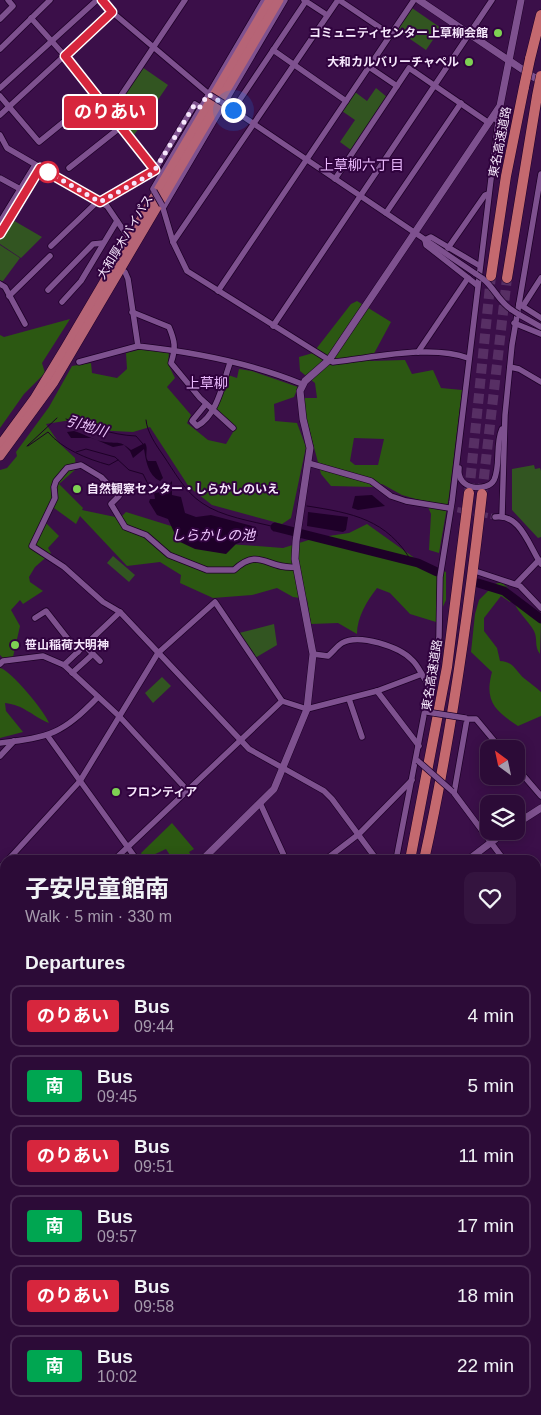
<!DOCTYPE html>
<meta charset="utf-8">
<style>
:root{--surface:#2c0b37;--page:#34143f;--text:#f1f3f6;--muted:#a69bad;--line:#482b52}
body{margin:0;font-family:Arial,"Noto Sans JP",sans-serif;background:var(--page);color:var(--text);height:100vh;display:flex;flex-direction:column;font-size:19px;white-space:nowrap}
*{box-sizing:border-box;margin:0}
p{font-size:16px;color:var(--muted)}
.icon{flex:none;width:28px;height:28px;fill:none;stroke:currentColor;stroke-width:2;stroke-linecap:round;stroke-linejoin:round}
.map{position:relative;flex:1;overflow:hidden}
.side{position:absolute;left:0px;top:855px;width:541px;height:560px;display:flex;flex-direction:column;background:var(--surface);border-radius:15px 15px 0 0;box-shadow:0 2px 12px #0003,0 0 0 1px var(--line)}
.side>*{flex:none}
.badge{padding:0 10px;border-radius:4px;font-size:18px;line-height:32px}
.needle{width:32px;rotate:327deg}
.tools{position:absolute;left:480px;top:740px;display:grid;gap:10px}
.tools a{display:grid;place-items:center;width:45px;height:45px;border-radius:10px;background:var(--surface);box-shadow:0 2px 12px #0003,0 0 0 1px var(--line);font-size:25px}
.you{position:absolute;width:25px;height:25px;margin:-12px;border:4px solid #fff;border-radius:50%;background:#1a73e8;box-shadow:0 0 0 8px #1a73e833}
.map>.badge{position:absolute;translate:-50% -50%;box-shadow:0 0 0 2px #fff}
h2{padding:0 25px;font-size:19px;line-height:45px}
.round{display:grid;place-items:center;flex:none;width:52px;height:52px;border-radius:10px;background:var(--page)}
.overview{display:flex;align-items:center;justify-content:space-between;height:85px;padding:0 25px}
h1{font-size:24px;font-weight:700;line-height:38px}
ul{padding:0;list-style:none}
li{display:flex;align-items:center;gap:15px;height:62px;margin:0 10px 8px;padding:0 15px;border:2px solid var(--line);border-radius:10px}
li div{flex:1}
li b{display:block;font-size:19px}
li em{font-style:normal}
li .badge{min-width:55px;font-weight:700;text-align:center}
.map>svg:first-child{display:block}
</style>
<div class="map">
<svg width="541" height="1415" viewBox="0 0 541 1415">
<rect width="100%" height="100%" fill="#3b0f49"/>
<g fill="#325521">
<path d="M412,8L441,28L426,50L397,30Z"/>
<path d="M142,67L168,85L132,138L112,113Z"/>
<path d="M376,88L387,97L351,150L340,142L355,120L342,111L355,92L367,101Z"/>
<path d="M11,219L42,237L21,258L0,244V237Z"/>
<path d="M0,245L20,258L3,281H0Z"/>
<path d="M534,465L535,469L540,468L541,471V537L538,538L512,510V469Z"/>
<path d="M113,556L135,575L129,582L107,563Z"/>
<path d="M274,624L277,645L255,658L239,633Z"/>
<path d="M162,677L171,686L153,703L145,693Z"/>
<path d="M536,1174L541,1180V1234L536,1238Z"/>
<path d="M539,1256L541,1259V1346L536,1350V1258Z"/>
<path d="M467,1410H512L517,1415H461Z"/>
</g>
<g fill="#2c5812" fill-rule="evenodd">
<path d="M357,301L391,322L370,361L405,360L412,374L433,370L441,388L462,390L449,496L439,553L429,550L431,514L426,502L402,495L382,484L374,487L331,486L321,474L309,428L306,424L303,398H317L315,383L300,371L299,357L313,353L351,304ZM354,438L384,439L378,465H355L350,461Z"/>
<path d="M70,319L42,363L45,373L24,394L0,428V335L4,337Z"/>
<path d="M142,349L169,352L168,364L175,378L167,387L191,415L187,423L208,440L226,444L236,427L215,411L228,375L237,378L239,369L252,371L298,387L294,397L274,404L275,421L297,423L306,447L291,518L282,524L212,505L189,487L150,427L133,432L94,430L71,420L46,424L59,443L75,458L76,469L59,484L83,508L82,510L120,518L126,512L229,544L283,548L315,538L349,533L367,524L416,559L446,572V600L436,622L410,614L390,593L377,588C367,601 357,617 357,634L338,623L311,624L307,599L293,597L277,588L252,595L213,598L180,583L181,575L160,562L127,566L80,516L76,524L54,508L46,523L59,536L48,548L51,553L35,567L29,577L30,582L43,591L23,604L20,600L11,610L20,626L13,657L8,663L0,655V470L7,468L17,456L16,452L49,407L72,366L91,363L92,373L117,378L127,369L126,353Z"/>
<path d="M501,582L507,587L515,599L541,621L540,654C534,647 538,639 534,631C528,620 518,613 514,602H510L501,596L484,618V631L497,648L500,661C515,662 515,671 525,679C530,683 536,687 541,692V716L518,726C495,711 484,701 492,672L471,652L475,614L479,600L495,584Z"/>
<path d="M0,668C11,670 45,712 49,723C32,716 24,705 5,703L6,711L23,732L0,738Z"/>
<path d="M172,823L194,849L189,852L194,860L189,857L173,860L166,849L151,856L153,860H144L141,853Z"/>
</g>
<g fill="#1e0028">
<path d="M74,431C84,434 95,441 105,442C119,444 119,440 131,450L145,443C149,449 144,455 148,461H156L163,478L160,481C148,475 146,461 144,449L133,458L130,451L124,445L113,447L92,438H71L67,432Z"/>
<path d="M172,481V495L181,497L185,513L196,517L211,515L256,527L258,536L236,544L226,554L195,549L178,541L168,519L157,515L149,502L150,499H155L154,493L161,492Z"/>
<path d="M372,495L385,506L358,510L352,508L355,496Z"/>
<path d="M308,512L348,517L346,530L343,532L307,526Z"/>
</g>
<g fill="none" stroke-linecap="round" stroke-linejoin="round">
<g stroke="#1e0028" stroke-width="1">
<path d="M66,419C90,426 111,435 136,436L143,444"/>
<path d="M146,420C147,432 156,445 163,455C174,471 185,492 202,503C222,517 252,521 275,527L274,531"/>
<path d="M27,446L57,418"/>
<path d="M28,446L48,432C62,449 87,459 109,465L118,460"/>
<path d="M76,452L86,449L115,457L129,470L143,474L150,488"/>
<path d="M307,506C352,513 387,519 412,562"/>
</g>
<g stroke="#1e0028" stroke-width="9">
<path d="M275,527L418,563L437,572"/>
<path d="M478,583L504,591L541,619"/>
</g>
<path stroke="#572f64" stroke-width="5.5" stroke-dasharray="5.5 3" stroke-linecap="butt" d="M449,508L495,517"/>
<g stroke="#572f64" stroke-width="10" stroke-dasharray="10 5" stroke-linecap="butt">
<path d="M469,493L491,276"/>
<path d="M482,494L507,278"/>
</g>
<g stroke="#1e0028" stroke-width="7">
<g id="minor">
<path d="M102,0L112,12L210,95"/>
<path d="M304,0L327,15"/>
<path d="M339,0L391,35"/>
<path d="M31,18L65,56L156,168"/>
<path d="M0,19L13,6L8,0"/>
<path d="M0,49L50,0"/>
<path d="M273,50L346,101"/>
<path d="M369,67L397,86"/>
<path d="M0,88L97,0"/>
<path d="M0,96L39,142L97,95"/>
<path d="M223,103L476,274"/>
<path d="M233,110L306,1"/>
<path d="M110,112L185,0"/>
<path d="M0,115L112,12"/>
<path d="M0,135L7,148L107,206L126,234"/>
<path d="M69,168L122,126"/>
<path d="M0,178L22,190"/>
<path d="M335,179L409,68L489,123"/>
<path d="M153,189L264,0"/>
<path d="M162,205L173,242L187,271L329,360L333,362C373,358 430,344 468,358"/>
<path d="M163,208L285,0"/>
<path d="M386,213L461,103"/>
<path d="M0,222L35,165"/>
<path d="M0,234L40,168"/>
<path d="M425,240L426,245L477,285"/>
<path d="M425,240L431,237L480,266"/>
<path d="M173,242L338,0"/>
<path d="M51,246L96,203L153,173L195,104L200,107"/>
<path d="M448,248L485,195L488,194"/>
<path d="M125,272L128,279L138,346C193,352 251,363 302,384"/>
<path d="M482,278C494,287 499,302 512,310"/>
<path d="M0,284L5,287L25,324"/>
<path d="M48,290L93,244L103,243"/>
<path d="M218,291L414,0"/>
<path d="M9,296L50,256"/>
<path d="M62,302L81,281L117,221"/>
<path d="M519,304L541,318"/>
<path d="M523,306L541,278"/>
<path d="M132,312L169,327C175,341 176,348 171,363L200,398L233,428"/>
<path d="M518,314L541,327"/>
<path d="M514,323L541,334"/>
<path d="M273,326L492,0"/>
<path d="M418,352L468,278"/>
<path d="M79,362L138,346"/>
<path d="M510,367L519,369L541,382"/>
<path d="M206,404L192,421L197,426C217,416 223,382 230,363"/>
<path d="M308,463L371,481L391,496L406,501L449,508"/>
<path d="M459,468C456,491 488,492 494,480C501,465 495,445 502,429"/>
<path d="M502,516L505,415L512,345L541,174"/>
<path d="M495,517C520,513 529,546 541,564"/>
<path d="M296,567C267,570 260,546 234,570H207L169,555L146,535L125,527L111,504L119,496L101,477L81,465L67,468L56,481L54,487L55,498L32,546L64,567L103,602L120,612L249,749L324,791L332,799L377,860"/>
<path d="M478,572L520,586L541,608"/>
<path d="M516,584L539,560"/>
<path d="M120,612L64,665L119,716L188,791"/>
<path d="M35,618L46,611L78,652"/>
<path d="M84,645L100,661"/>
<path d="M313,654L328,656C333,652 337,646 342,643C359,633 400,647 412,660C420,667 422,678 430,686"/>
<path d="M0,664L3,661L43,656L64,665"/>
<path d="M72,673L93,654"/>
<path d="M377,691L419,746"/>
<path d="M349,699L362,737"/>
<path d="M47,735L137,860"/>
<path d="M0,743C51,737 62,734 98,697"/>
<path d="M501,749L476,719H467L454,793L504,860"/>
<path d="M0,756L14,741"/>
<path d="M516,767L541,796"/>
<path d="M260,803L286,860"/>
<path d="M8,860L80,781L158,653L215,602L282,701"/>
<path d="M114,860L282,701L307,709L377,691L422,674"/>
<path d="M325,860L359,834L412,780"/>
<path d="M396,860L439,637L440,577L452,502L498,121L493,117"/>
<path d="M0,868L5,863"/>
<path d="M536,905L541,903"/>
<path d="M536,911L541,922"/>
<path d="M0,939L5,944"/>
<path d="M0,975L5,969"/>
<path d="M0,980L5,984"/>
<path d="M536,984L541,983"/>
<path d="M536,1113L541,1111"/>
<path d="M536,1171L541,1178"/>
<path d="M0,1192L5,1197"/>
<path d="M0,1220L5,1234"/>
<path d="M536,1240L541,1237"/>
<path d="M536,1250L541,1257"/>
<path d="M0,1325L5,1322"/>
<path d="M0,1368L5,1379"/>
<path d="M66,1410L67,1412L72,1410"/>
<path d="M88,1410L91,1415"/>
<path d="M143,1410L147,1415"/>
<path d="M182,1410L185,1415"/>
<path d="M340,1410L344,1415"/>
<path d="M44,1415L52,1410"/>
<path d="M265,1415L266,1410"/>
<path d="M303,1415L311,1410"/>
<path d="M455,1415L460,1410"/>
</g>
</g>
<g stroke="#1e0028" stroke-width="8">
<g id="tertiary">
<path d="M419,0L541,82"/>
<path d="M516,824L541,808"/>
<path d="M202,860L274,789L307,709L313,654L295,559L296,541L310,448L303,419L300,391L305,381L329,360L500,106L521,0"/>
<path d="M468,860L506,831"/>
<path d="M0,1064L5,1058"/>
<path d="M0,1097L5,1098"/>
<path d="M209,1415L211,1410"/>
</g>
</g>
<g stroke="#1e0028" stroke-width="10">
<g id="primary">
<path d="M536,1055L541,1050"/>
<path d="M0,1300L5,1298"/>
</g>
</g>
<g stroke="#1e0028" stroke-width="10">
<g id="trunk">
<path d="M0,445L34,399L65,348L270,0"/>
<path d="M0,456L54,382L279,0"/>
</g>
</g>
<g stroke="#1e0028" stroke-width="11">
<g id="motorway">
<path d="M530,59L541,15"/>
<path d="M491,276L506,176L524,87"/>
<path d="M507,278L537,96"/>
<path d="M410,860L447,667L469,493"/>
<path d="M424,860C451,739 468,617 482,494"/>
<path d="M229,1415L231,1410"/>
<path d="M244,1415L245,1410"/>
</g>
</g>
<use href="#minor" stroke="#7e518f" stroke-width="5.5"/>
<use href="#tertiary" stroke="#7e518f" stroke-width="7"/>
<use href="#primary" stroke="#a85f7c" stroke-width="9"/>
<use href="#trunk" stroke="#b66476" stroke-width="9"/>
<use href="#motorway" stroke="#c4696f" stroke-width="10"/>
<g stroke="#d9c5e0" stroke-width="1" stroke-dasharray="9 9" stroke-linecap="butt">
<path d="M536,993L541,991"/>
<path d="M0,1212L5,1210"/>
</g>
<g stroke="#1e0028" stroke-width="7" stroke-linecap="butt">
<g id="minor-bridge">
<path d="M210,95L223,103"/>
<path d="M154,191L162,205"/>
<path d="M476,274L482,278"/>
<path d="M512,310L518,314"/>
<path d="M427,712L465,718"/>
<path d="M418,761L452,791"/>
</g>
</g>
<g stroke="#1e0028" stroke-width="11" stroke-linecap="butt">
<g id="motorway-bridge">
<path d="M524,87L530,59"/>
<path d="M537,96L541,76"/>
</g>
</g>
<use href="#minor-bridge" stroke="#7e518f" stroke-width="5.5"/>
<use href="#motorway-bridge" stroke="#c4696f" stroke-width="10"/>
</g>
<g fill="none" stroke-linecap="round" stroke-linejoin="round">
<g stroke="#fff" stroke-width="11">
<path id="line" d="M0,234L40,168L100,202L155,170L65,56L112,12L102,0"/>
</g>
<use href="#line" stroke="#d7263d" stroke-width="8"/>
<path stroke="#f6e7fc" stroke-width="5" stroke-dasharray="0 9" d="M48,172L100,202L153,173L195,104L200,107L208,94L233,110"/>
</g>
<g fill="#7ed153" stroke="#30033e" stroke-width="2">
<circle cx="498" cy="33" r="5"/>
<circle cx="469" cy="62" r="5"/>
<circle cx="77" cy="489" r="5"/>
<circle cx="15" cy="645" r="5"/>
<circle cx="116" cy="792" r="5"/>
</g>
<circle fill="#fff" stroke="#d7263d" stroke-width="2.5" cx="48" cy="172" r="10"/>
<g text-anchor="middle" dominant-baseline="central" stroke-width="4" stroke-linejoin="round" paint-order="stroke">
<g font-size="12" font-weight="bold" fill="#f6e7fc" stroke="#30033e" text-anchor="start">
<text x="488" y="33" text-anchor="end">コミュニティセンター上草柳会館</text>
<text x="459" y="62" text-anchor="end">大和カルバリーチャペル</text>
<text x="87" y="489">自然観察センター・しらかしのいえ</text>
<text x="25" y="645">笹山稲荷大明神</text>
<text x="126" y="792">フロンティア</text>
</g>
<g font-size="12" fill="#f6e7fc" stroke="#30033e">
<text transform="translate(500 142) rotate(-79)">東名高速道路</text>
<text transform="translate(125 237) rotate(-59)">大和厚木バイパス</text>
<text transform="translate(432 675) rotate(-81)">東名高速道路</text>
</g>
<g font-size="14" fill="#e8b7fb" stroke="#30033e">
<text x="362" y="165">上草柳六丁目</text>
<text x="207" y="383">上草柳</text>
</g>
<g font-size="14" font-style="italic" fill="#eec6fd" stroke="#30033e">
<text transform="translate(87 426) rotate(17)">引地川</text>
<text x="213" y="535">しらかしの池</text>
</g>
</g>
</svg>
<div class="tools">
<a><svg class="needle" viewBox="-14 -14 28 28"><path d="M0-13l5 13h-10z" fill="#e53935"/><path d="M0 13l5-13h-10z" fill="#a69bad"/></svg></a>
<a><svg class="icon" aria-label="layers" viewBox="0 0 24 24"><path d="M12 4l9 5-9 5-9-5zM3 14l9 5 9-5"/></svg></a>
</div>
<div class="you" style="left:233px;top:110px"></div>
<b class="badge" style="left:110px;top:112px;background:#d7263d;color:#fff">のりあい</b>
<section class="side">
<div class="overview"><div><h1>子安児童館南</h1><p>Walk · 5 min · 330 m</p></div><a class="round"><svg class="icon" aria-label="heart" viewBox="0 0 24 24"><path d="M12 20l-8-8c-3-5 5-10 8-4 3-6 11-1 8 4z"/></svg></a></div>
<h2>Departures</h2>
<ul>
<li><span class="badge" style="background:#d7263d;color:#fff">のりあい</span><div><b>Bus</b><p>09:44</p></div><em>4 min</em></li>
<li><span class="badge" style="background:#00a651;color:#fff">南</span><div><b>Bus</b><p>09:45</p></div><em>5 min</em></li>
<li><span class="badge" style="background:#d7263d;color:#fff">のりあい</span><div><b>Bus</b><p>09:51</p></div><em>11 min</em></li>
<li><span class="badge" style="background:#00a651;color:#fff">南</span><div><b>Bus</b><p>09:57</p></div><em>17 min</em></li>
<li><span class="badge" style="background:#d7263d;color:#fff">のりあい</span><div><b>Bus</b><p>09:58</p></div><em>18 min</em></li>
<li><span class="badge" style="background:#00a651;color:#fff">南</span><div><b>Bus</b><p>10:02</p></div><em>22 min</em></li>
</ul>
</section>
</div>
